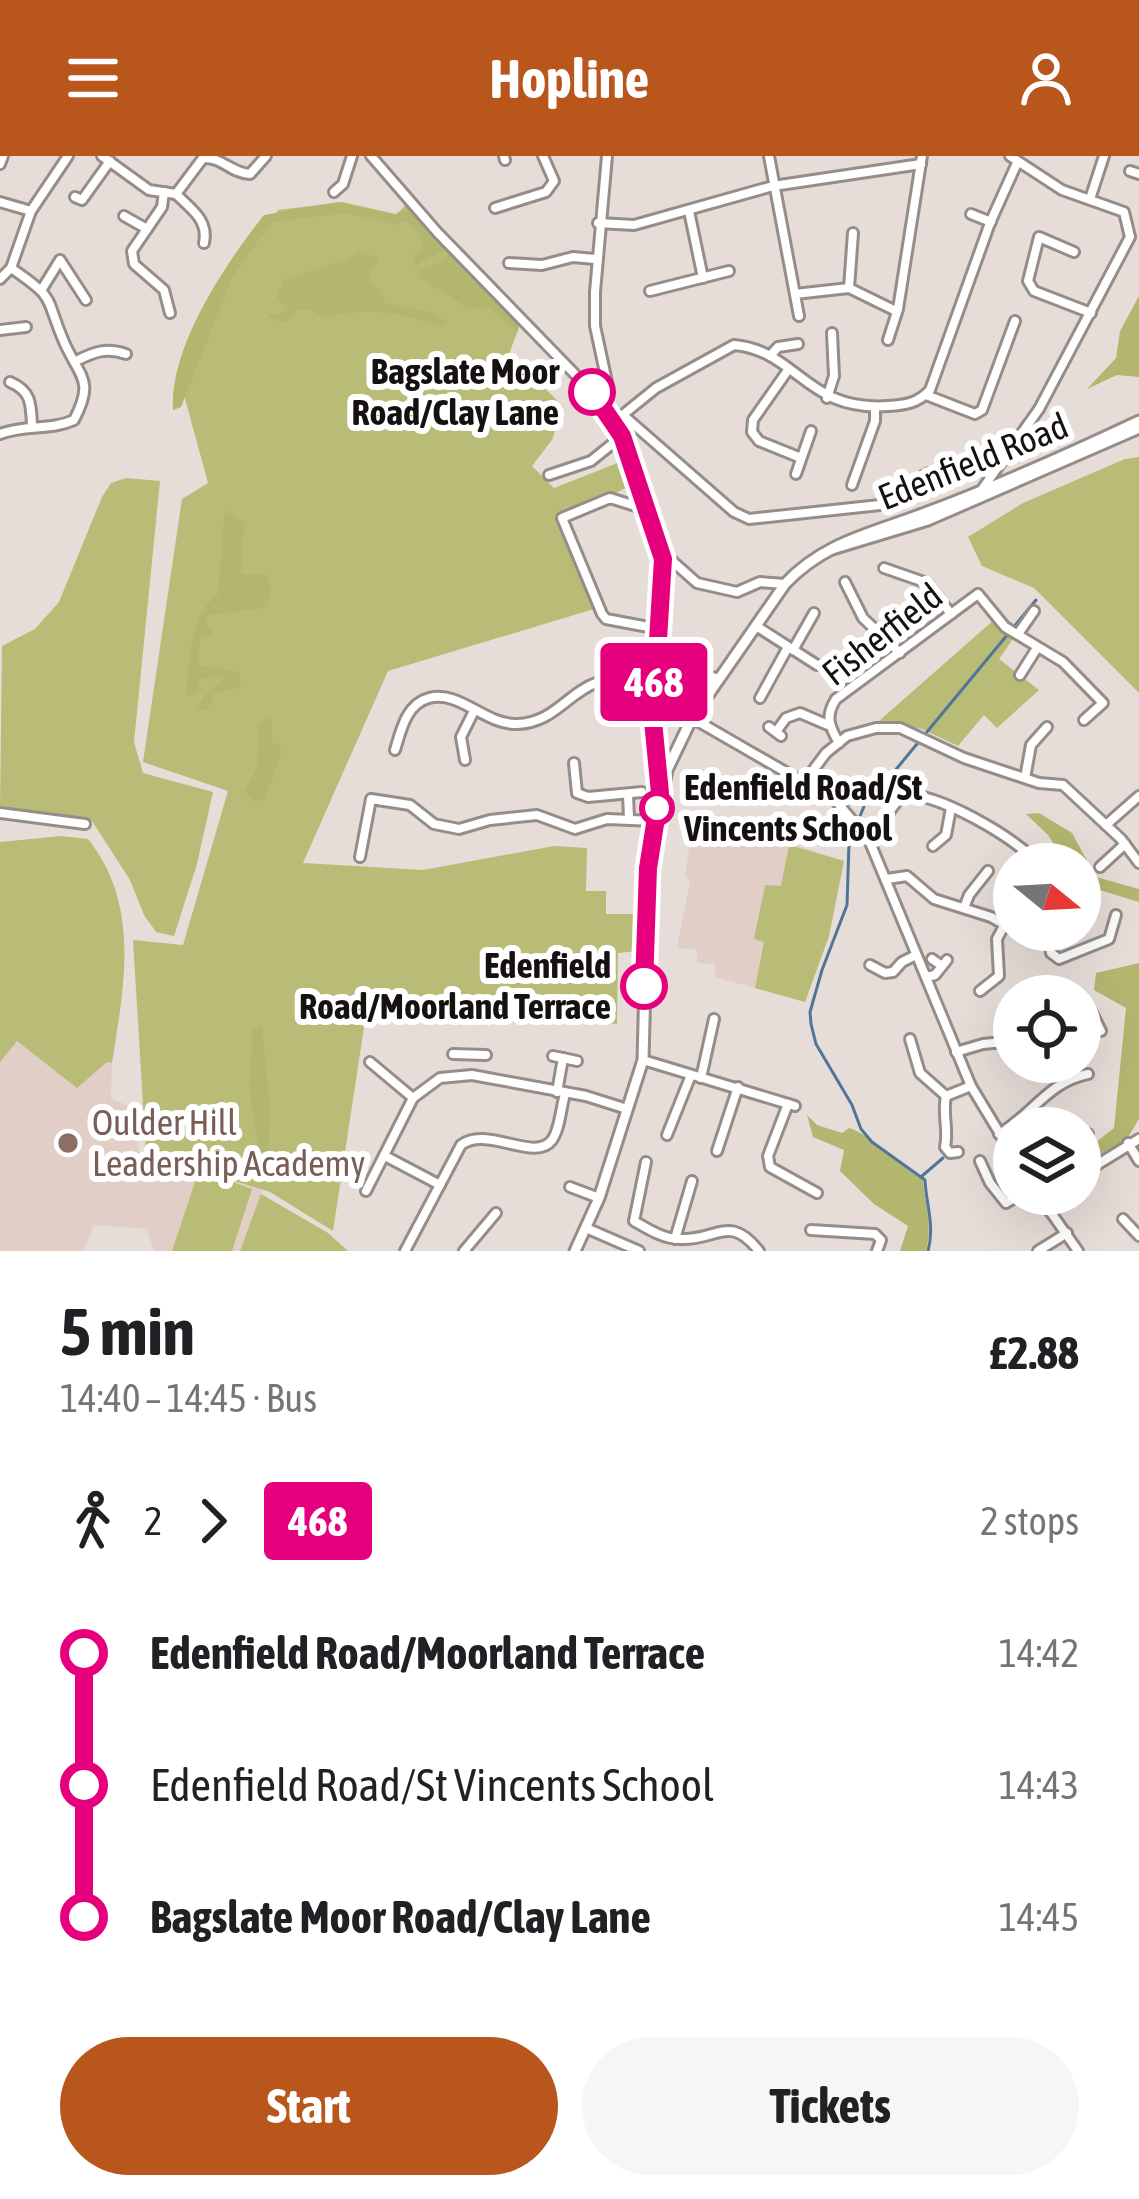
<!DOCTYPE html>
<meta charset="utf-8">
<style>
:root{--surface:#fff;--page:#f6f6f6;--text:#202124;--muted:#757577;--accent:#b8561b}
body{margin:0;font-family:"Asap Condensed",sans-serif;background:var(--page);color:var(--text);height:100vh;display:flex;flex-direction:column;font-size:45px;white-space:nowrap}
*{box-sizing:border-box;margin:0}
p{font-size:39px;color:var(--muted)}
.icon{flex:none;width:66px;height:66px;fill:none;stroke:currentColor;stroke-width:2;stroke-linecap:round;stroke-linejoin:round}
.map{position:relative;height:1095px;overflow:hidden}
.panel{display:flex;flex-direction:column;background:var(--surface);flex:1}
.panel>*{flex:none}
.badge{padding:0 24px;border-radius:9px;font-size:42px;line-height:78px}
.needle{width:78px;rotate:108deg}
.controls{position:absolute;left:993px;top:687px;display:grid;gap:24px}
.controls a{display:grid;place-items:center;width:108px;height:108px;border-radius:50%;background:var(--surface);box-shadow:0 12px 48px #0002;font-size:60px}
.map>.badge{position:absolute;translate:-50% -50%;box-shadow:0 0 0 6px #fff}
.legs{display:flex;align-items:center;gap:18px;height:132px;padding:0 60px;font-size:39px}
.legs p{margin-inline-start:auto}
.headline{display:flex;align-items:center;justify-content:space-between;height:204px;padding:0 60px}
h1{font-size:66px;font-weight:700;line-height:90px}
.button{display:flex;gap:24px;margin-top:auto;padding:24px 60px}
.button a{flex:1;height:138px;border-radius:72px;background:var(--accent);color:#fff;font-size:48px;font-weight:700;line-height:138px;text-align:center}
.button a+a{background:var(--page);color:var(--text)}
ul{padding:0 60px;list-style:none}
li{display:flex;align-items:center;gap:42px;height:132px;font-size:45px}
li i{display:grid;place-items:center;width:18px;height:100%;margin:0 15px;background:currentColor}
li i::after{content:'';width:30px;height:30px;margin:-15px;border:9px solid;border-radius:50%;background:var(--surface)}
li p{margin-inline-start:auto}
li:first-child i{background:linear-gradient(#0000 50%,currentColor 0)}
li:last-child i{background:linear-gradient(currentColor 50%,#0000 0)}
header{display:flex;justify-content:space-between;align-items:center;height:156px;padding:0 60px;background:var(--accent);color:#fff;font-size:54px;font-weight:700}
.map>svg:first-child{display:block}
</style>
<header><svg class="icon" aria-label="menu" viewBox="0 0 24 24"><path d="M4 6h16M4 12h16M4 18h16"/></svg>Hopline<svg class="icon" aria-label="person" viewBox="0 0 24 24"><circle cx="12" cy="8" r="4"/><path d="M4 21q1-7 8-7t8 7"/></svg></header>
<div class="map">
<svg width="1139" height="1095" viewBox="0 0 1139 1095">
<rect width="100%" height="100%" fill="#e7ddd8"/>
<g fill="#e1cfc7">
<path d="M706,658L844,705L829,780L805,846L715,821V808L697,807V794L677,792L690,724L685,719L689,693Z"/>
<path d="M16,885L112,907L111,943L127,949L134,961L139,997L263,1034L240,1095H154L147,1073L94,1069L83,1095H0V906Z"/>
</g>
<g fill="#b8bc76">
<path d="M342,46L396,58L406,49L520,169L509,198L563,250L552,284L532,310L554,332L620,306L628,331L559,363L594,453L388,515L303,707L423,714L554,690L587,692L586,735H606V758H639V795L618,797L617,868L368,845L333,1075L270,1036L146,998L133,784L183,789L228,635L143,606L182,343L208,327L184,239L227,122L278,54Z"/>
<path d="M1139,301V537L1034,432L982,410L968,381L1023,347L1125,303Z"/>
<path d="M126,322L160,325L134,586L143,617L213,636L197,708L174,780L156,776L144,759L130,724L92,665L0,653L2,490L35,473L59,446L102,341L111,327Z"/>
<path d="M996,462L1015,480L999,503L1039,534L997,572L984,559L958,590L922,573L879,565Z"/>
<path d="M61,680L88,683C141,750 124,829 112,907L107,906L77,932L17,885L0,906V686Z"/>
<path d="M789,689L844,705L829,780L805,846L755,832L764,786L754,783L765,729L781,730Z"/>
<path d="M199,1014L252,1033L232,1095H172Z"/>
<path d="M261,1038L328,1077L348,1095H240Z"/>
</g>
<g fill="#b2b66f">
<path d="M339,46L395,59L408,53L445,94L415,109L412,102L423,93L421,79L406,65L397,69L346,57L272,66L232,121L181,251L173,254C169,191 226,107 264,59Z"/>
<path d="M359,96L380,102L370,117L371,129L379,133L385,147L434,157L445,165L443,171C395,156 373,151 323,161L312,154H298L285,167L268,161L271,157L281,158L290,153L277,142L283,125C309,114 336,110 359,96Z"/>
<path d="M449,97L520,169L516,175L488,151L469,153L419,121L420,115L443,105Z"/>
<path d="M1139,140V221L1117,219L1087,233L1116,202L1120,175Z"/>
<path d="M225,355L246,367L241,388V418L266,419L272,436L265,452L208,459L205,469L212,474L211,479L200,482L198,509L239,516L241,531L215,537L207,554H196L204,540L225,522L223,519L200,523L196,537L186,540C190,506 188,459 218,439Z"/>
<path d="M268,561L272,569L271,586L280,590L281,600L264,643L254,646L244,635L257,612L259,569Z"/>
<path d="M1039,657L1072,677L1096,721L1139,733V746L1080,728V708H1065L1049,680L1026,658Z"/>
<path d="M1139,807V963L1127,983L1092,1003L1097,994L1091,990L1114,972L1126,852L1094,834L1096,817Z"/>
<path d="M262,870L270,950L268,1005H260L249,930L253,873Z"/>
<path d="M807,959L817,969L842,977L849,972C871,978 901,1011 923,1024C925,1048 933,1068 926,1095H900L908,1070L874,1048L840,1015L844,994L813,981Z"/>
</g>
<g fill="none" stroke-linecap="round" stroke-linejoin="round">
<g stroke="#517598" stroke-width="3">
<path d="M922,1020L943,1002"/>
<path d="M928,1095C935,1069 926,1048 925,1024L872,986L861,973L852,949L816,888L811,868L810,856L822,814L847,749L849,687L874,626L893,617L1036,444"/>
</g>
<g stroke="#968d88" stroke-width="14">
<g id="minor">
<path d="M102,0L149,34L176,38"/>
<path d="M371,0L437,76L598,242L622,280L663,403L653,565L660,637"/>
<path d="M504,0L505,4"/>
<path d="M769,0L799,160"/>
<path d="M0,8L3,0"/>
<path d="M1130,15L1139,18"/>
<path d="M164,36L162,51L132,95L134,108L164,134L170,157"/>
<path d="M334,36L343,28L352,0"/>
<path d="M176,38L203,2C222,1 231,17 250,18L266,0"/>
<path d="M176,38C191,53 209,64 204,87"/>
<path d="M75,41L82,44L110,5"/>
<path d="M1090,43L1104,0"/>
<path d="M0,46L31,55"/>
<path d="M495,52L546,36L554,25L543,0"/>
<path d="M689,55L703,122"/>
<path d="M971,58L991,66"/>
<path d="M124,60L147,73"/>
<path d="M598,67L634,69L773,30L921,8"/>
<path d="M1074,96L1039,81L1028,125L1034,135L1091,157"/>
<path d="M509,107L542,109L573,101L595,103"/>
<path d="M0,123L11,112L31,55L68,0"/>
<path d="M849,132L853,77"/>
<path d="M42,133L60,104L86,144"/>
<path d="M650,135L729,115"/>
<path d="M795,138L849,132L896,155"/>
<path d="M0,174L26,171"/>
<path d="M888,184L898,153L922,0"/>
<path d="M770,200L778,191L798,188"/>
<path d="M76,205C94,196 106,191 126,198"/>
<path d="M788,214L753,264L752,276L759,285L801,302"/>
<path d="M10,226C31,235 31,247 32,269"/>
<path d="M926,239L975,258L982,254L1015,165"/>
<path d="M598,242L607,226L595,170V136L607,0"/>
<path d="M827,242L834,220L832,177"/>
<path d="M623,259L734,356L749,363L880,349L900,332L929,317"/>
<path d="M614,266L656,232L734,189C798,195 806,256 888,250C906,249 918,247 930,234L990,67L1017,7"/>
<path d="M0,278C25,268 50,275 74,264C95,224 80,222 64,186C44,140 58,144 11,112"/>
<path d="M796,318L811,275"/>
<path d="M549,319L591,305L622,280"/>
<path d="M852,329L875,265V251"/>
<path d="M983,332L1039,253L1130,81L1124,56L1062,34L1010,0"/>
<path d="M648,354L610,342L562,362L602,458L606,463L659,473"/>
<path d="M663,403H670L697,427L737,436L760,426L785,428"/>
<path d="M884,412L927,427L951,458"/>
<path d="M845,426L863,462L900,497"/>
<path d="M756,470L817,509"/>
<path d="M1018,478L1034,455"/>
<path d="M793,494L814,457"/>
<path d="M655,499L718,523"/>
<path d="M1020,519L1037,492"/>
<path d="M760,542L788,491"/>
<path d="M692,562L836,645L869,684L971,930L1014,1001"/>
<path d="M769,571L781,580"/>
<path d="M776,576L786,562L800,557L828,569"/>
<path d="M839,587C829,570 825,560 836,543L978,438L1005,471L1063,506L1103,547L1084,564"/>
<path d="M395,594C401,575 406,548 429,542C460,534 485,569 517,568C554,567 567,537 598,526C616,519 635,521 654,522"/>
<path d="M465,604L461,581L474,555"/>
<path d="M574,607L577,637L588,641L642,636"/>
<path d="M1025,622L1031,589L1047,571"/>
<path d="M805,625L826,597L847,580L876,572H900L964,602L1039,627L1063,629L1121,683L1139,707"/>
<path d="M628,639L629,662"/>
<path d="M0,657L85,668"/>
<path d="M1106,669L1139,640"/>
<path d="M869,684C882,673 892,645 904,640C930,632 1024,686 1037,708"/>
<path d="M933,690L946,679L951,652"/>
<path d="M360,701L371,643L410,649L434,668L459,673L490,664L537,659L575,673L607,663L655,665"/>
<path d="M1100,711L1125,688"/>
<path d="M887,723L907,720L934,743L991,761L1014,774"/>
<path d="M964,752L969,739L988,715"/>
<path d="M1015,774H1031"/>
<path d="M1048,774L1051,797L1059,803L1109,783L1116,759"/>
<path d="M932,803L942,810"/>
<path d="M870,809L885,817L893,816L902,806L916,799"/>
<path d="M926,821L935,819L947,804"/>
<path d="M980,835L999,820L997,783L1004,770"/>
<path d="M1080,850L1092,857L1101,875"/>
<path d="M910,883L920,917L946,940L971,930"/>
<path d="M956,896L983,888L1014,885"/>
<path d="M453,898L486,899"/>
<path d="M553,900L577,905"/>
<path d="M643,904L795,950"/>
<path d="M370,906L413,942"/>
<path d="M701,922L714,863"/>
<path d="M557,936L563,902"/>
<path d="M946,940C942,959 949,973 945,991L950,997L958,996"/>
<path d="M788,948L768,1000L770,1011L817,1037"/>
<path d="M999,978C1033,958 1048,926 1088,918"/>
<path d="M667,979L691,919"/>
<path d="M1080,982L1088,978"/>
<path d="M1128,987L1139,1005"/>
<path d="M717,995L738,931"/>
<path d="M385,1000L440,1029"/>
<path d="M980,1005L990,1027L1006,1047L1021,1038"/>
<path d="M646,1006L634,1065C648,1073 663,1083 680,1083C717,1085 729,1057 759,1095"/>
<path d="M570,1031L599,1042"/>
<path d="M1080,1032L1090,1013L1139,983"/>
<path d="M366,1035L413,942L440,922L472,919L586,940L627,953"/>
<path d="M1038,1038L1078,1095"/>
<path d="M1050,1056L1075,1038"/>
<path d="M1123,1063L1139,1080"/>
<path d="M586,1072L639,1095"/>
<path d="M811,1074L875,1078L881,1084L877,1095"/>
<path d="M675,1083L692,1025"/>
<path d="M405,1095L461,989C486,969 535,1007 552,984C560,973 561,951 565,938"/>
<path d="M464,1095L496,1057"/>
<path d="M1038,1095L1067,1077"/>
</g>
</g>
<g stroke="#968d88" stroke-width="15">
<g id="major">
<path d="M832,393L928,364L1139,272"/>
<path d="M575,1095L599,1042L643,904L648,712L667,614L692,562L785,428C824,386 873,377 925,357C997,330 1069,298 1139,265"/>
</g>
</g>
<use href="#minor" stroke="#fff" stroke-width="8"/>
<use href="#major" stroke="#fff" stroke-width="9"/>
</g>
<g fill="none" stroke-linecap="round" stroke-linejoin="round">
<g stroke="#fff" stroke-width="27">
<path id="line-1" d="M592,236L622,280L663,403L653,565L660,637L648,712L644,830"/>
</g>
<use href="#line-1" stroke="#e6007e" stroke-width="18"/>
</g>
<g fill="#fff" stroke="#e6007e" stroke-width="6">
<circle cx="592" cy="236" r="21"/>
<circle cx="657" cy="652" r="15"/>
<circle cx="644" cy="830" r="21"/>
</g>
<circle fill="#8d6e63" stroke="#fff" stroke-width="4.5" cx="68" cy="987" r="12"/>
<g text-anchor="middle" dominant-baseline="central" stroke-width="12" stroke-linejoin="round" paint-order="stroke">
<g font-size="36" font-weight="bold" fill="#151110" stroke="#fff" text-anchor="end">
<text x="559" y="215">Bagslate Moor<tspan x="559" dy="41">Road/Clay Lane</tspan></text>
<text x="684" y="631" text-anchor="start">Edenfield Road/St<tspan x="684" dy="41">Vincents School</tspan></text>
<text x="611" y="809">Edenfield<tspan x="611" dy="41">Road/Moorland Terrace</tspan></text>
</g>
<g font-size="36" fill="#151110" stroke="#fff">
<text transform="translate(973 305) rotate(-22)">Edenfield Road</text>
<text transform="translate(882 478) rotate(-38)">Fisherfield</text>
</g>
<g font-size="36" fill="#785e54" stroke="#fff" text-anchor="start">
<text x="92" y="966">Oulder Hill<tspan x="92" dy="41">Leadership Academy</tspan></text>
</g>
</g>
</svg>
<div class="controls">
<a><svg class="needle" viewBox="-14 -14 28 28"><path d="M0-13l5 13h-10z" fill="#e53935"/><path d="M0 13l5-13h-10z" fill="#757577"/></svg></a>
<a><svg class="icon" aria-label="locate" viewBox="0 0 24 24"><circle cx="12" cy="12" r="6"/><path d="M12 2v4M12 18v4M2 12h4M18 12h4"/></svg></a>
<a><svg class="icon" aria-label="layers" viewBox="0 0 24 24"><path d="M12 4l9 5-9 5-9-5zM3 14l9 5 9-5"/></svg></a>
</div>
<b class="badge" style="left:654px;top:526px;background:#e6007e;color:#fff">468</b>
</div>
<section class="panel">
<div class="headline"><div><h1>5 min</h1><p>14:40 – 14:45 · Bus</p></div><b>£2.88</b></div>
<div class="legs"><svg class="icon" aria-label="walk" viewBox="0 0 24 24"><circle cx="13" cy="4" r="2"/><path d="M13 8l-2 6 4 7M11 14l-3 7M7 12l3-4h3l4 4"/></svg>2<svg class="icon" aria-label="forward" viewBox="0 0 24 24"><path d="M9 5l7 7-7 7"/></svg><b class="badge" style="background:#e6007e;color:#fff">468</b><p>2 stops</p></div>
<ul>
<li><i style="color:#e6007e"></i><b>Edenfield Road/Moorland Terrace</b><p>14:42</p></li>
<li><i style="color:#e6007e"></i><span>Edenfield Road/St Vincents School</span><p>14:43</p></li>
<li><i style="color:#e6007e"></i><b>Bagslate Moor Road/Clay Lane</b><p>14:45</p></li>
</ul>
<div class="button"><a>Start</a><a>Tickets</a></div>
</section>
